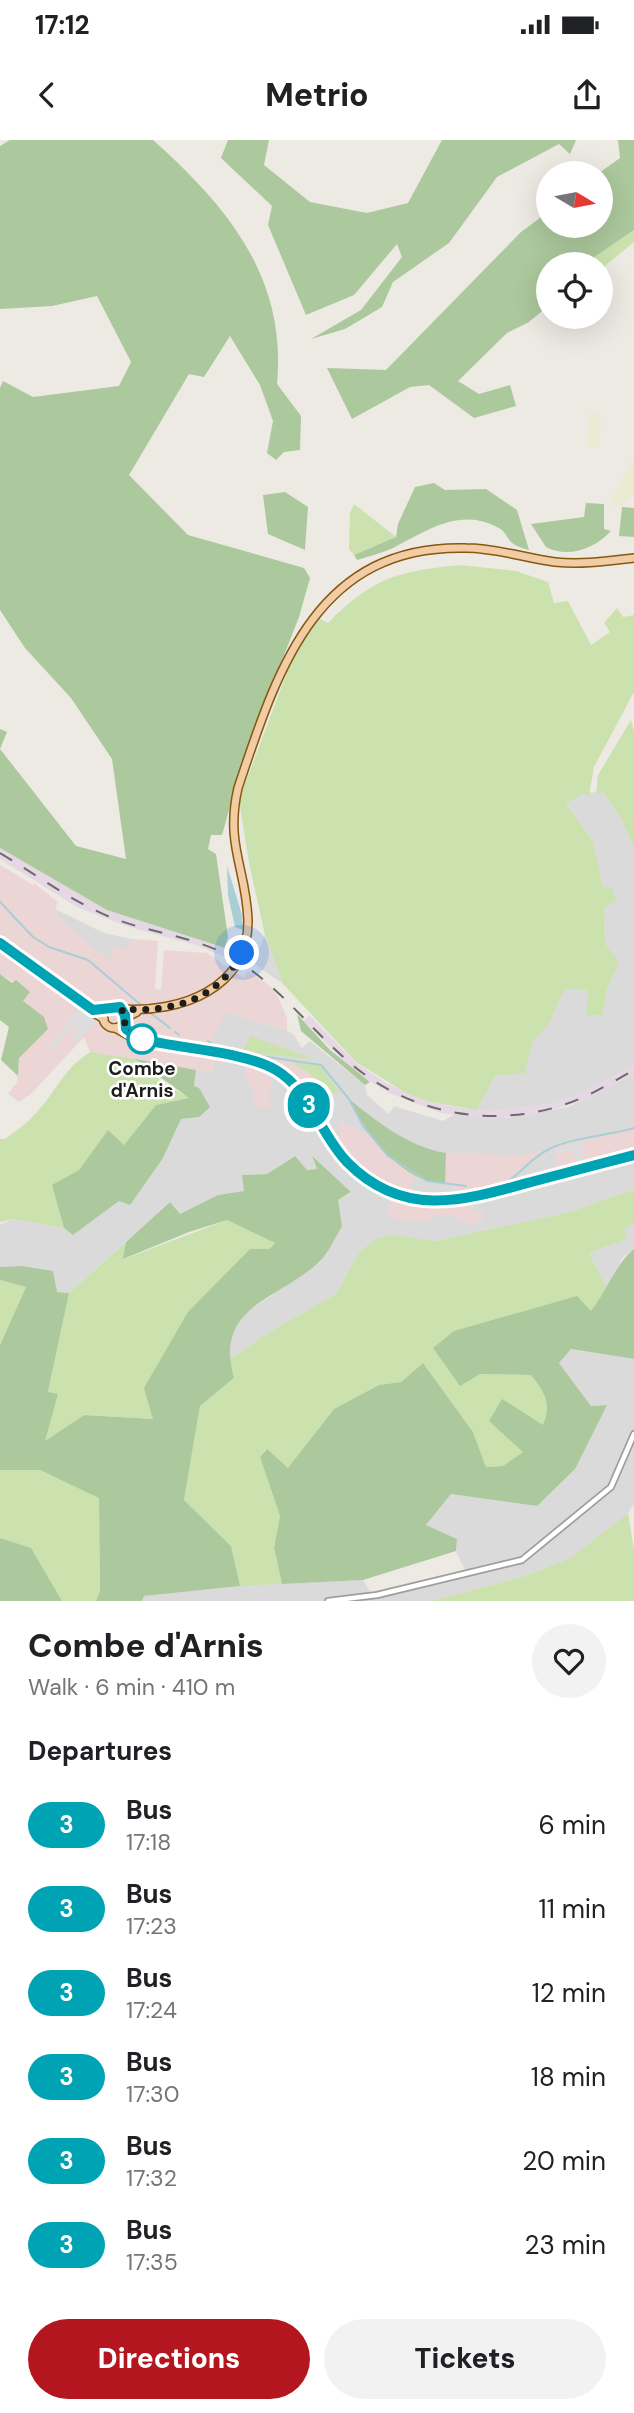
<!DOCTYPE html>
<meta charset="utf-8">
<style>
:root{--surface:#fff;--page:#f2f2f2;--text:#202124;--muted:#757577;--accent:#b4161f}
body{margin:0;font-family:"DM Sans",sans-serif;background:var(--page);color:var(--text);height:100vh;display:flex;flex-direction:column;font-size:26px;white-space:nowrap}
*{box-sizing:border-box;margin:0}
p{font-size:23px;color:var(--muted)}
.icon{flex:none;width:38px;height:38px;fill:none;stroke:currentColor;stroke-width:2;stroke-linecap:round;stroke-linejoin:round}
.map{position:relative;height:1461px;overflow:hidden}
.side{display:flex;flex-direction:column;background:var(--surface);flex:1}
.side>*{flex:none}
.badge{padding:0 14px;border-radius:23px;font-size:24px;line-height:46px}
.needle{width:46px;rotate:100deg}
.tools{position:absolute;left:536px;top:21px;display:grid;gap:14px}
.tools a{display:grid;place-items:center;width:77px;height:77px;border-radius:50%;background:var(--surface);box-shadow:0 7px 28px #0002;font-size:35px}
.you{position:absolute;width:35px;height:35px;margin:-18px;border:5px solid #fff;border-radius:50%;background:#1a73e8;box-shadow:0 0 0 10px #1a73e833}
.map>.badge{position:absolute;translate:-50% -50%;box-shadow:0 0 0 4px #fff}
h2{padding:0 28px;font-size:26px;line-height:63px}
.round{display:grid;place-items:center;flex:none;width:74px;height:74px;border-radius:37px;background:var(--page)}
.summary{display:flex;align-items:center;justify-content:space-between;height:119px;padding:0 28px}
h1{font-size:33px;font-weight:800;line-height:52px}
.primary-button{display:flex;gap:14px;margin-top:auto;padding:14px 28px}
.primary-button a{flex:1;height:80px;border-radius:42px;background:var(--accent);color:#fff;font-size:28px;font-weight:800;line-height:80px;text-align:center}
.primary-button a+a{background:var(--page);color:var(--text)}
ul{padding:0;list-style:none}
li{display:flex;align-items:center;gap:21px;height:84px;padding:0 28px}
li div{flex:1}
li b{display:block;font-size:26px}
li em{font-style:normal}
li .badge{min-width:77px;font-weight:700;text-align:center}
.status{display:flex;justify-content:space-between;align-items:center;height:49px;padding:0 35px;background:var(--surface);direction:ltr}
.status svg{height:19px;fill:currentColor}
header{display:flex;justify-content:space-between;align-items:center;height:91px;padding:0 28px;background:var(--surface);font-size:32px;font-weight:800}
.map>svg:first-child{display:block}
</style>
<div class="status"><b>17:12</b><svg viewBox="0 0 49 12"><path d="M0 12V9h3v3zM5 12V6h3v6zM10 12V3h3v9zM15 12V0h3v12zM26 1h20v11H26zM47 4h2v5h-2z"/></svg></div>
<header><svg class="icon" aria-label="back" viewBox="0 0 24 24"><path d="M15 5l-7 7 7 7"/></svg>Metrio<svg class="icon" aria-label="share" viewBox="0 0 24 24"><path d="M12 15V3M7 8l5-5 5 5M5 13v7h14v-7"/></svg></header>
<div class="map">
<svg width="634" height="1461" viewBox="0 0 634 1461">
<rect width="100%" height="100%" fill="#edeae4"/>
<g fill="#dbdada">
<path d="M603,652L622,680L634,708V925L581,954L555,963L496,971L477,970L495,936L525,932L533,901L548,886L565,849L588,851L603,875L607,849L619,822L605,803L603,748L593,701L566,664L582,653Z"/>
<path d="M55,769L104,793L131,799L129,810L109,823L53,773Z"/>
<path d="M265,795L283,844L253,823Z"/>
<path d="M225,872L287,890L294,895L302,908L310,901L365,945L367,955L389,974L394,966L443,981L453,975L508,978L568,967L634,934V1049L569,1072L435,1101L396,1095L360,1112L336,1154L266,1194L229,1220L231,1195L246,1173L320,1122L338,1060L351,1053L312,1018L317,1029L307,1030L294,1016L267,1034L242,1035L245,1051L218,1055L180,1074L170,1062L69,1153L57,1152L21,1126L0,1127V1085L13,1079L64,1088L73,1095L119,1061L163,1018L181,979L199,977V949L194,946L196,930L211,933L214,923H218L211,901Z"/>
<path d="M634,1084V1109L622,1118L608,1150L589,1113L625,1099L623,1089Z"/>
<path d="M570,1209L634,1219V1364L628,1373L572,1417L525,1436L431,1461H142L144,1456L240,1446L363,1440L371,1453L465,1430L456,1411L457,1399L426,1385L451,1354L537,1366L606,1265L591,1266L559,1223Z"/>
</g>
<g fill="#ecd5d5">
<path d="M0,725L33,745L34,743L58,762L54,774L109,822L112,808L129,810L131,799L158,801L155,849L161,850L164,810L207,813L244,838L248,831L270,846L278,857L287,878V890L225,872L212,901L222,909L218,923H214L211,933L90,912L84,897L31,954L19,962L8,954L17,942L19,918L44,877L22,861L30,852L0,834Z"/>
<path d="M245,916L292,922L316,939L297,951L281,937L272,940L269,969H265L254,964L255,954L245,938Z"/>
<path d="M339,981L366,994L368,992L388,1016L416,1035L409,1055L420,1057H453V1045L445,1044L446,1013L520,1015L547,1010L521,1028L509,1044L470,1055L472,1072L484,1071L485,1079L468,1086L467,1080L456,1081L455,1075L436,1076L427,1082L397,1079L387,1075L392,1050L361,1029L338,1006Z"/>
<path d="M634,988V1012L558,1033L553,1008Z"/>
</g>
<g fill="#e5d7e3">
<path d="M0,708L107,770L225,808L235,813L232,820L196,805L129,787L77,767L0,719Z"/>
<path d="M309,875L355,922L386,943L430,962L461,968L496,971L555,963L581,954L634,925V934L586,960L529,976L486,979L441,973L389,953L353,930L304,881Z"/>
</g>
<g fill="#e9ead1">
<path d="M589,273H601L600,307H587Z"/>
<path d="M632,320H634V357L631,355L622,367L610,364Z"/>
</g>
<g fill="#cbe2af">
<path d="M634,90V102L600,130V124H584Z"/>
<path d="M354,364L396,397L354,415L349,409L350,373Z"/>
<path d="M459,425L516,431L548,442L554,463L568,461L591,505L610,492L604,483L617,468L623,477L634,475V552L594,627L589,655L582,654L566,664L593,701L603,747L612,748L616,760L604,768L605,803L619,822L607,849L603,875H586L588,851L565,849L548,886L533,901L525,933L495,936L477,970L430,962L406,953L356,922L283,844L265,795L249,723L239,660L295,511L318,478L328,483C373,438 395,432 459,425Z"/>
<path d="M631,580L634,591V708L622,680L603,652L596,653L598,635Z"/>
<path d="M251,896L314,919L242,912Z"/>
<path d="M90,912L135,919L166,945L190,958L156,965L124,1005L108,990L79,1030L53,1045L64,1088L13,1079L0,1082V999H5C15,991 27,984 35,974C57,951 62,930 90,912Z"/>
<path d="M292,922L320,926L339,951L325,958L316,939Z"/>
<path d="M634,1049V1084L624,1089L626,1099L589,1113L608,1150L591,1172L480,1234L532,1235C546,1253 552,1263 544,1286L502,1260L490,1281L524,1312L503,1326L486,1327L473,1292L423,1223L401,1242L379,1245L334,1269L288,1329L266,1309L260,1317L280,1376L274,1408L282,1444L240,1446L231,1406L184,1360L200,1266L234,1238L229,1220L266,1194L336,1154L360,1111L378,1098L396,1095L435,1101L569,1072Z"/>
<path d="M227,1080L275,1103L154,1279L84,1275L44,1302L58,1254L48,1253L69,1153L126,1102L124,1119Z"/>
<path d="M0,1140L26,1147L0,1205Z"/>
<path d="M0,1330H40L99,1357L100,1451L96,1461H62L31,1409L0,1398Z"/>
<path d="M628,1373L634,1410V1461H431L525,1436L572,1417Z"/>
</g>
<g fill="#acc89d">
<path d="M10,0H153C228,67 287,138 277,244L301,276L300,310L284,312L276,320L267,313L273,281L260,245L230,196L204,237L189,234L129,335L188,395L304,428L310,438L299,477L243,620L222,695H211L208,709L216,714L228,797L225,808L107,770L0,708V589L7,592L0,609L76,706L126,719L112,619L71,558L25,508L0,470V248L3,241L33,257L119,246L131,222L97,156L52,166L0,169V6Z"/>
<path d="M228,0H269L264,25L310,62L367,73L408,63L442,0H576L570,14L559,4L497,37L449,103L393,142L382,167L345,189L311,199L361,170L402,117L397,104L354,155L306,175L268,85L272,66L221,18Z"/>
<path d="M618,0H634V90L584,124H548V149L540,155L548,166L529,182L507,193L458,241L479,254L510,245L516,266L474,278L429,245L410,247L352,279L327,228L386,230L521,92L548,72V86H600L599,33L620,18Z"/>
<path d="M434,343L445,350L486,349L517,370L529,410C501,403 512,393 495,386C457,368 425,392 393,408C382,413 369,416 357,420L354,415L396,397L398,384L415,347Z"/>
<path d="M285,352L308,367L305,410L268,394L263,355Z"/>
<path d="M586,363L604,364V389L611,391C596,408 568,419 546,407L531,384L584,377Z"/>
<path d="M622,367L634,368V397L619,396Z"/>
<path d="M0,834L12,843L16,840L30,852L23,861L44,877L48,889L19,918L18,936L1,920L9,887L0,880Z"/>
<path d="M297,874L330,910L370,942L365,945L301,891Z"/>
<path d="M135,919L196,930L194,946L199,948L210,967L199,977L181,979L163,1018L130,1065L119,1061L73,1095L64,1088L52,1045L79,1030L108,990L124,1005L156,965L189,958Z"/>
<path d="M349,959C377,982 409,1007 446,1013L445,1044C400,1041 368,996 349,959Z"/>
<path d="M295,1016L307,1030L317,1029L312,1016L351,1052L338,1060L342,1086C335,1098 328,1114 318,1123C276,1161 214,1166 234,1238L200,1266L184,1360L231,1406L240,1446L144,1456L142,1461H96L100,1451L99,1358L40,1330H0V1205L26,1147L0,1140V1127L21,1126L53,1131L57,1152L69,1153L48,1252L58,1254L45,1301L84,1275L153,1279L144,1248L188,1172L250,1109H270L275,1103L227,1080L189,1092L123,1119L126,1102L170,1062L180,1074L218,1055L244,1051L242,1035L267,1034Z"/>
<path d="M634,1109V1219L571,1209L559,1223L591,1266L607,1265L575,1329L537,1366L451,1354L426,1385L457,1399L456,1411L363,1440L282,1444L274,1408L280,1376L260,1317L267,1309L288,1328L334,1269L379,1245L401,1242L423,1223L473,1292L486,1327L503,1326L523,1312L489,1281L502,1259L543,1285C552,1264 545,1252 531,1235L480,1234L460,1246L433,1208L454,1191L577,1156L591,1171C607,1151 616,1123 634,1109Z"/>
<path d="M0,1398L31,1408L62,1461H0Z"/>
</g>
<g fill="#ddd">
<path d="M75,871H84L98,881L75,902L71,898L78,891L71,887L52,912L49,909Z"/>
<path d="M581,1003L584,1026L558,1033L557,1027L576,1022L573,1010L556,1014L554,1009Z"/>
</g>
<path fill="#a9ced6" d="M227,726L242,775L243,790L235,787L228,755Z"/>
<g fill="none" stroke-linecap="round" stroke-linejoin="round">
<g stroke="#a9ced6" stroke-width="2">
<path d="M0,762L33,797L49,807L88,820L141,865"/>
<path d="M148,871L170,888"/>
<path d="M175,892L179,895"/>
<path d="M208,901L222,910"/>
<path d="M228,911L321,925L349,959L363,986L388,1016L427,1041L466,1046"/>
<path d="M491,1049C517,1042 525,1021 549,1009C574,997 607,996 634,988"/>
</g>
<g stroke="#9e9e9e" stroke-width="8">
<path id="minor" d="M328,1461L377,1455L522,1420L611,1347L634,1294"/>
</g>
<g stroke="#865810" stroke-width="10">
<g id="major">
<path d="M0,803L93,870H106"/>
<circle cx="114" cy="877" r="11"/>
<path d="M122,869C180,873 249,849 248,780C246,728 225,705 238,648C277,531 316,404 466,408C496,408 525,418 555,422C581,425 608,421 634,418"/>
<path d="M92,872L104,879"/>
<path d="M125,878L137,872"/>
<path d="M115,888L133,898C166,903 253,915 278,931C298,944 308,964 319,984C342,1023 381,1059 427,1062C484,1064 577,1030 634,1015"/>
</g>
</g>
<use href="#minor" stroke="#fff" stroke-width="4.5"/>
<use href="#major" stroke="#f1cca5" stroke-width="7"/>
<path stroke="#6b6b6b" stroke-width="2" stroke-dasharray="14 14" stroke-linecap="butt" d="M0,713C37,735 71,761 110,777C149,793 194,796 231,817C278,844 308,887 349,922C407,973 490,989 563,965C588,957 611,943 634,930"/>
</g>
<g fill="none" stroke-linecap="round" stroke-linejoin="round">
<g stroke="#fff" stroke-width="16">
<path id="line" d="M0,803L93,870L120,867L125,875L126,889L141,899C180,909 243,911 276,930C310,950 320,994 347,1022C403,1079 463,1061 531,1042C565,1033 600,1024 634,1015"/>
</g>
<use href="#line" stroke="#00a3b4" stroke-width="10"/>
<path stroke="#1d1d1d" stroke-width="7" stroke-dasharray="0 12.6" d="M142,899L126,889L122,869C172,873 219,859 242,813"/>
</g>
<circle fill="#fff" stroke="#00a3b4" stroke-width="3.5" cx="142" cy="899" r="14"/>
<g text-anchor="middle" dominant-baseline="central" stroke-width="5" stroke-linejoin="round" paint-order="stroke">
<g font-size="19" font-weight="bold" fill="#1d1d1d" stroke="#fff">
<text x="142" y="928">Combe<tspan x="142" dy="22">d'Arnis</tspan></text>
</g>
</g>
</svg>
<div class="tools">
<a><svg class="needle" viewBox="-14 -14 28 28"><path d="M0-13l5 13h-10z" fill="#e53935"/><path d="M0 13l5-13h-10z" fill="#757577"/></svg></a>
<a><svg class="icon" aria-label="locate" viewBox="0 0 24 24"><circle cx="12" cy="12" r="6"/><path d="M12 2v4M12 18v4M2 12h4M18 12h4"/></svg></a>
</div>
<div class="you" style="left:242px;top:813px"></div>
<b class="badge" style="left:309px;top:965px;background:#00a3b4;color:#fff">3</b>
</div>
<section class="side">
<div class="summary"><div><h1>Combe d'Arnis</h1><p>Walk · 6 min · 410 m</p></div><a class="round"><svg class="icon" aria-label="heart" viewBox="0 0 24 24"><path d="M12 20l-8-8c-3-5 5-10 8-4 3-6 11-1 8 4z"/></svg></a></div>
<h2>Departures</h2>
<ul>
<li><span class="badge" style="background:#00a3b4;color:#fff">3</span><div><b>Bus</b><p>17:18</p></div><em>6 min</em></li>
<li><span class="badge" style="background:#00a3b4;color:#fff">3</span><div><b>Bus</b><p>17:23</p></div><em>11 min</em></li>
<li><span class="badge" style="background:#00a3b4;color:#fff">3</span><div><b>Bus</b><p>17:24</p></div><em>12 min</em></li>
<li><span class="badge" style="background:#00a3b4;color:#fff">3</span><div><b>Bus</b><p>17:30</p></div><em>18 min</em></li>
<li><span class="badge" style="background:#00a3b4;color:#fff">3</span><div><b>Bus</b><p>17:32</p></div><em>20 min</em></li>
<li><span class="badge" style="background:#00a3b4;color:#fff">3</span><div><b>Bus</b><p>17:35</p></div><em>23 min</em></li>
</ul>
<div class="primary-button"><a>Directions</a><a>Tickets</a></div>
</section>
